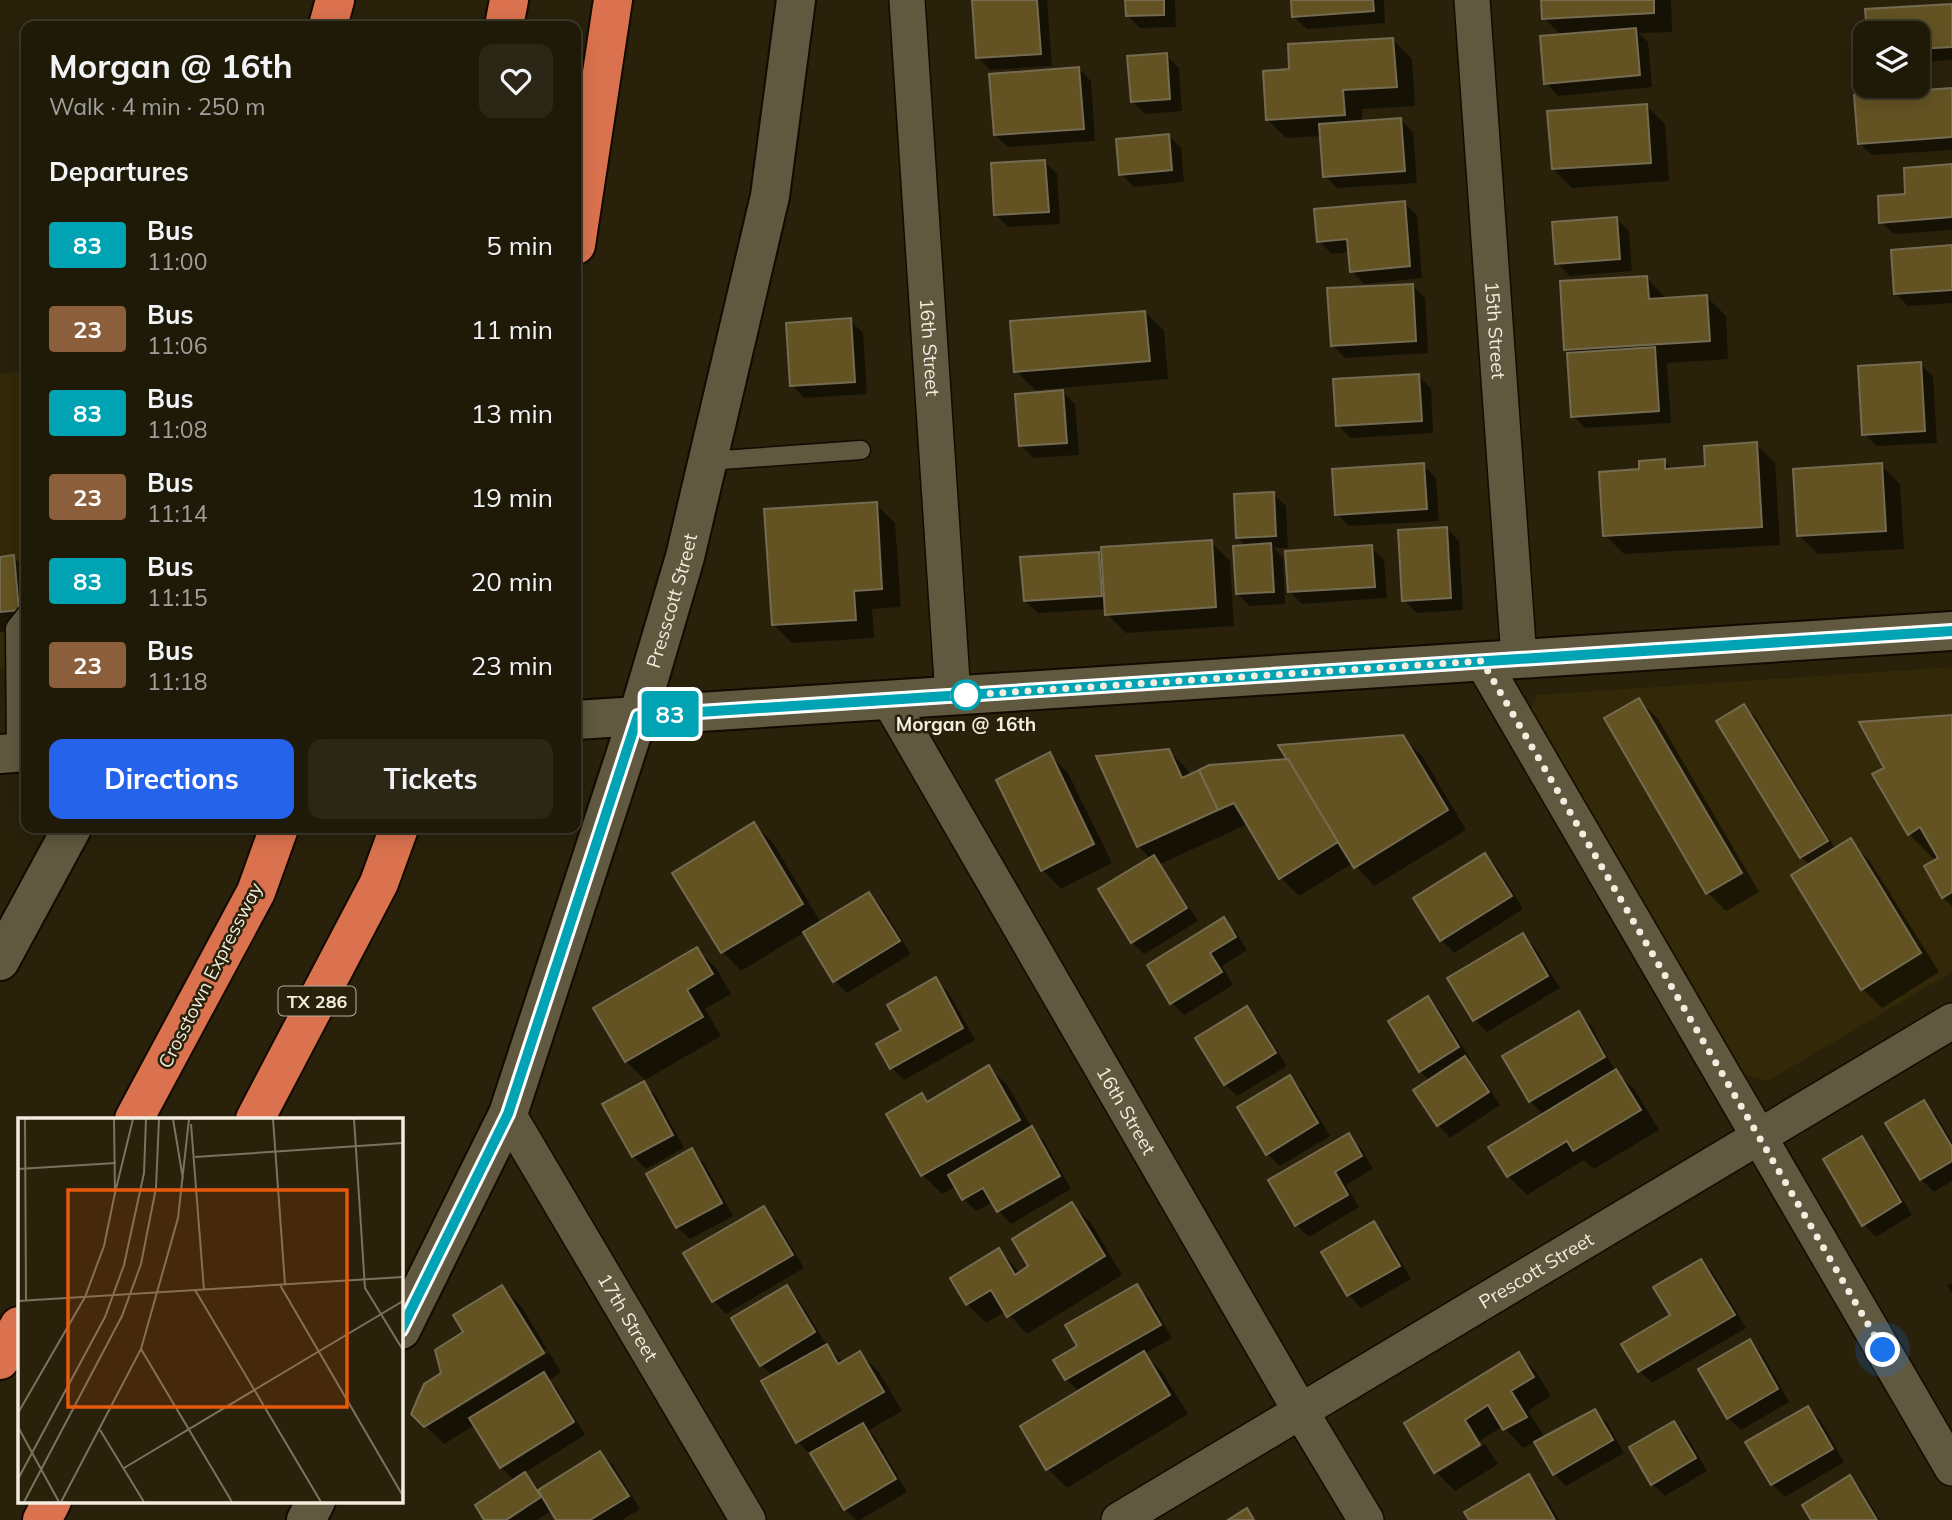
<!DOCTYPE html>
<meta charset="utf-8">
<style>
:root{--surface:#1f1908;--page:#2c2616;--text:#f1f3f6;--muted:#a1a09c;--line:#3c3829;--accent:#2563eb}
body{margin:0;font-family:Mulish,sans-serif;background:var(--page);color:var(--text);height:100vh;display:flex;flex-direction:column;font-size:26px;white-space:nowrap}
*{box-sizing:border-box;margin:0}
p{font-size:23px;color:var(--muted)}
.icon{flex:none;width:38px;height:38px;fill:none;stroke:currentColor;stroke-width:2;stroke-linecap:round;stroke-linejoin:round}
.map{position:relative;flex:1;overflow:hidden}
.panel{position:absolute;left:21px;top:21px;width:560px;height:812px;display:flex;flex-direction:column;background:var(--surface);border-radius:14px;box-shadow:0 4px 18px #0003,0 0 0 2px var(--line)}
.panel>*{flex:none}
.badge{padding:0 14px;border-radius:5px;font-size:24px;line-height:46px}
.buttons{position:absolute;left:1853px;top:21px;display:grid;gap:14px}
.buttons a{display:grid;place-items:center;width:77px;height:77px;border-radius:14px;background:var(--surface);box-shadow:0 4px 18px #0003,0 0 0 2px var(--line);font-size:35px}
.you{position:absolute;width:35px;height:35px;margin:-18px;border:5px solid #fff;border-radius:50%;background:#1a73e8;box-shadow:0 0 0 10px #1a73e833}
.map>.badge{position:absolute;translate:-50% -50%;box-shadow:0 0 0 4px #fff}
h2{padding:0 28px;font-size:26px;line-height:63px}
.round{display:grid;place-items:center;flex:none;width:74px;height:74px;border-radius:14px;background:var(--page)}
.summary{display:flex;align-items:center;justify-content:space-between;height:119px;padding:0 28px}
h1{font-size:33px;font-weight:700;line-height:52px}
.cta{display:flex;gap:14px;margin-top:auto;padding:14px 28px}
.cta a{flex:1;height:80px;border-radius:14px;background:var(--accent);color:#fff;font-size:28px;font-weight:700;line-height:80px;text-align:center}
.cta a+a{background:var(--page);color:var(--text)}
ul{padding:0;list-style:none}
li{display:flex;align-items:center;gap:21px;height:84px;padding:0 28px}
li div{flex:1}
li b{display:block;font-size:26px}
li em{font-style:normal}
li .badge{min-width:77px;font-weight:700;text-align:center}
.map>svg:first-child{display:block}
</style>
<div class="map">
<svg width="1952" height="1520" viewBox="0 0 1952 1520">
<rect width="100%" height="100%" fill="#29210a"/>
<g fill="#332808">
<path d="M26,372V664L0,670V373Z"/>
<path d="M1952,667V972L1768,1081L1739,1074L1529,713L1537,695Z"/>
</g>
<g fill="#0007">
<path d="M974,0H1047L1052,66L990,70L977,57Z"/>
<path d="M1127,0H1175L1176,27L1140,28L1127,15Z"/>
<path d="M1293,0H1384L1385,23L1307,29L1294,17Z"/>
<path d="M1543,0H1671L1672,32L1639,33L1648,42L1652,87L1558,96L1546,83L1562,36L1544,18Z"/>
<path d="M1952,6V60L1918,62V33H1868L1867,11Z"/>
<path d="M1393,40L1412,59L1415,106L1362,109V123L1401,120L1413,132L1417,183L1337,188L1325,176L1322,136L1286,138L1267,119L1291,70Z"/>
<path d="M1166,55L1179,68L1182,111L1145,114L1132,102Z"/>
<path d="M1079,69L1091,81L1095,141L1008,147L995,135Z"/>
<path d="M1952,90V150L1872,155L1859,143Z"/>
<path d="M1646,105L1665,124L1669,181L1572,188L1553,169Z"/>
<path d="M1169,136L1181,148L1184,182L1134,187L1121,174Z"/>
<path d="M1045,162L1057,174L1060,224L1009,227L996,215Z"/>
<path d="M1952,166V230L1894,234L1881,222Z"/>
<path d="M1404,203L1417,215L1422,278L1364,284L1352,271L1350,252L1332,254L1319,241Z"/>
<path d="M1616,218L1629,231L1632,271L1570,276L1557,263Z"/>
<path d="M1952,247V303L1908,306L1895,293Z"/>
<path d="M1647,278L1666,299L1707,297L1726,316L1728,359L1667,363L1671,423L1586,428L1573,416L1569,353L1565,349Z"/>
<path d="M1412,285L1425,298L1428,353L1345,358L1332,345Z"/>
<path d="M1145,312L1164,331L1168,379L1035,390L1016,371Z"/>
<path d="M850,320L863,333L867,394L804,398L792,385Z"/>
<path d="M1920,364L1933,376L1937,443L1877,446L1864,434Z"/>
<path d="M1418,376L1431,388L1433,433L1350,438L1338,425Z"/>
<path d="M1062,391L1075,404L1079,455L1034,458L1021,446Z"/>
<path d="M1756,444L1775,463L1780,545L1624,554L1605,535L1641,471L1664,461L1673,470L1707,468Z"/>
<path d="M1423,465L1436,478L1439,521L1349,526L1337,514Z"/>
<path d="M1881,465L1900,484L1904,549L1818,554L1799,535Z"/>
<path d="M1273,494L1286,506L1288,548H1274L1283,558L1285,604L1250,606L1238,594L1247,547L1238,537Z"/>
<path d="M876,504L895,523L901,607L872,609L874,638L792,643L773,624Z"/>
<path d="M1446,528L1459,541L1463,610L1417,613L1404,600Z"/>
<path d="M1211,542L1230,561L1234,626L1126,633L1107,614V609L1038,613L1025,601L1098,554L1104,559Z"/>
<path d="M1371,547L1384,560L1387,598L1302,604L1290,592Z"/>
<path d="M14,557L26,570V630L0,632V558Z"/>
<path d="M1639,700L1658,719L1759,892L1726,911L1707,892Z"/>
<path d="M1744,706L1756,718L1836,850L1850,841L1869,860L1939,972L1882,1008L1863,989L1810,865L1801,857L1718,721Z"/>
<path d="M1952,717V906L1943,897L1936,861L1909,834Z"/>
<path d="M1402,737L1422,756L1466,830L1374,886L1353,863L1299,896L1280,877L1248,824L1160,864L1198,921L1144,954L1132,942L1151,859L1138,846L1099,757L1169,751L1188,770L1190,776L1291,760Z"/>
<path d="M1049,754L1068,773L1112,863L1061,889L1043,870L999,781Z"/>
<path d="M754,824L773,843L821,923L869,894L881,906L911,954L847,993L835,981L805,932L741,971L723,952L675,873Z"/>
<path d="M1485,855L1497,867L1523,909L1454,953L1442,940L1416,899Z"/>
<path d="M1223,920L1236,932L1247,950L1222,966L1233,985L1184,1015L1172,1003Z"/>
<path d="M1523,935L1535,948L1560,988L1487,1032L1474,1020Z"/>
<path d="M697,950L716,968L731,994L705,1009L721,1036L645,1080L626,1061Z"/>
<path d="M935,979L948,992L975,1040L904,1080L892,1068L903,1031Z"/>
<path d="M1428,998L1440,1011L1471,1060L1468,1062L1478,1071L1500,1105L1450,1138L1438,1125L1430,1081L1420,1071Z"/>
<path d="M1247,1008L1259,1021L1287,1066L1237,1096L1225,1084Z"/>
<path d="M1578,1013L1591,1025L1615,1071L1635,1090L1659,1130L1594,1169L1584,1160L1527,1195L1508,1176L1544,1115L1530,1101Z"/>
<path d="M989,1067L1008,1086L1033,1130L1044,1141L1071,1189L1011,1224L999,1211L993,1202L976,1211L964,1199L956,1186L942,1194L923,1175L922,1096L929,1103Z"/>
<path d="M1289,1078L1302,1090L1330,1136L1280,1166L1267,1154Z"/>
<path d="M644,1084L656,1096L684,1148L646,1169L633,1156L605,1105Z"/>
<path d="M1923,1102L1936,1115L1952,1142V1181L1934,1192L1921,1179Z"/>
<path d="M1348,1136L1361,1148L1373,1169L1346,1185L1359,1207L1309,1237L1296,1225Z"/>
<path d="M1862,1138L1874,1151L1912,1215L1876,1237L1864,1225Z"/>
<path d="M692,1151L704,1163L733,1216L690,1239L677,1227Z"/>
<path d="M1072,1205L1091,1223L1122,1275L1027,1334L1006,1311L986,1323L967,1304L952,1279L999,1250L1020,1273L1031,1267Z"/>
<path d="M764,1208L776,1221L804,1268L726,1314L714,1301L686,1254Z"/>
<path d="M1373,1223L1386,1236L1411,1279L1361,1308L1349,1295L1323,1253Z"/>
<path d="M1701,1261L1713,1273L1746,1328L1652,1383L1640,1371Z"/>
<path d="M1952,1283V1293L1947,1285Z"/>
<path d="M1137,1286L1149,1298L1172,1338L1144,1354L1162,1372L1188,1414L1067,1488L1048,1469L1022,1427L1080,1392L1066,1379L1080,1347Z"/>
<path d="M502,1287L521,1306L547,1349L437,1417V1421L549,1352L561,1372L549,1380L556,1387L585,1435L524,1473L540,1490L600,1453L613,1465L640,1509L622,1520H558L552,1510L537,1520H487L515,1481L501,1467L475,1425L444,1444L413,1414L443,1374L465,1333Z"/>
<path d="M786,1287L799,1300L827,1346L843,1363L860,1354L879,1372L902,1411L869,1430L875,1437L907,1492L860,1520H856L845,1509L817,1461L798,1442L773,1376L761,1365Z"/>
<path d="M1749,1342L1762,1354L1789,1402L1741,1430L1728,1418Z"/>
<path d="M1518,1354L1537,1373L1551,1396L1528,1411L1545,1438L1594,1411L1607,1423L1624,1453L1566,1486L1554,1474L1536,1441L1523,1448L1503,1426L1438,1468V1473L1485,1444L1498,1464L1455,1491L1436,1472L1406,1423Z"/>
<path d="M1808,1408L1820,1420L1844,1462L1785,1497L1772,1484Z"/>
<path d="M1674,1423L1686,1435L1707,1471L1665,1496L1652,1484Z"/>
<path d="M1528,1476L1541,1489L1559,1520H1471Z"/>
<path d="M1849,1477L1862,1490L1880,1520H1813Z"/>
</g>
<g fill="#635323" stroke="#746b51" stroke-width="2">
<path d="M972,0H1037L1041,54L976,58Z"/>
<path d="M1125,0H1164V15L1126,16Z"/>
<path d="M1291,0H1373L1374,11L1292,17Z"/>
<path d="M1541,0H1654V13L1542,19Z"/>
<path d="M1952,4V47L1918,49V33H1867L1865,9Z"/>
<path d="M1636,28L1640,75L1544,84L1540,36Z"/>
<path d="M1393,38L1397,87L1343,90L1345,115L1266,120L1263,71L1289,69L1288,44Z"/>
<path d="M1167,53L1170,99L1131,102L1127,56Z"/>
<path d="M1079,67L1084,129L994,135L989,74Z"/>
<path d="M1952,88V137L1858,144L1854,95Z"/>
<path d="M1647,104L1651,163L1552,169L1547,111Z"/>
<path d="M1401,118L1405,171L1323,177L1319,124Z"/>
<path d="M1169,134L1172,170L1119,175L1116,139Z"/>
<path d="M1045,160L1049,212L994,215L991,163Z"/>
<path d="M1952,164V217L1879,223L1878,196L1905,194L1904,168Z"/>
<path d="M1405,201L1410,266L1350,272L1347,239L1317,242L1314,209Z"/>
<path d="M1617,217L1620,259L1555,264L1552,222Z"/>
<path d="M1952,245V290L1894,294L1891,250Z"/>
<path d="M1647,276L1649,299L1707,295L1710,341L1564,350L1560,281Z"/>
<path d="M1413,284L1416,341L1331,346L1327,288Z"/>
<path d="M1145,311L1150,361L1014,372L1010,321Z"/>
<path d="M851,318L855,382L790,386L786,323Z"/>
<path d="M1655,347L1659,411L1571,417L1567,353Z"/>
<path d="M1921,362L1925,431L1862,435L1858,366Z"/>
<path d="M1419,374L1422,421L1336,426L1333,379Z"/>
<path d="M1063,390L1067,443L1019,446L1015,394Z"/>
<path d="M1757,442L1762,527L1603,536L1599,472L1639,469V461L1665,459V469L1705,466L1704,446Z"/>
<path d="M1424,463L1427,509L1335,515L1332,469Z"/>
<path d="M1882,463L1886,531L1797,536L1793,469Z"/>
<path d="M1274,492L1276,536L1236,538L1234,494Z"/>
<path d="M877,502L882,589L854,591L856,620L772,625L764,509Z"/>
<path d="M1447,527L1451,598L1402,601L1398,530Z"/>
<path d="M1212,540L1216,607L1105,615L1101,547Z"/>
<path d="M1271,543L1274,592L1236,594L1233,546Z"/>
<path d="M1372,545L1375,587L1288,592L1285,551Z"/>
<path d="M1099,552L1102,596L1024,601L1020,557Z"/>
<path d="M14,555L19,610L0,612V557Z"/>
<path d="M1639,698L1742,873L1706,894L1604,718Z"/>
<path d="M1744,704L1828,841L1800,858L1716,721Z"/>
<path d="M1952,715V892L1942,898L1924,866L1938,858L1920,827L1908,835L1872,774L1884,768L1859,722Z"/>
<path d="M1403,735L1448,810L1354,868L1278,745Z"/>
<path d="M1169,749L1182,778L1199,770L1218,810L1137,847L1096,756Z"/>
<path d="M1050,752L1094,844L1041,871L996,780Z"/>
<path d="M1288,759L1338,842L1279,879L1234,803L1218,810L1199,770L1209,765Z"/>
<path d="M754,822L803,904L721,953L672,873Z"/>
<path d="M1851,838L1921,953L1861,990L1791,875Z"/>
<path d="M1485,853L1512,896L1440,941L1413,898Z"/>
<path d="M1154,855L1187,908L1131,943L1098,889Z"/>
<path d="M869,892L900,941L833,982L803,932Z"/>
<path d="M1224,917L1236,937L1210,953L1222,972L1170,1004L1147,965Z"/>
<path d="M1523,933L1548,976L1473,1021L1447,978Z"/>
<path d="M697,947L713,974L687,990L703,1017L625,1062L593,1008Z"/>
<path d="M936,977L963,1028L890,1069L876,1044L901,1030L887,1005Z"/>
<path d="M1428,996L1459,1047L1419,1072L1388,1021Z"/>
<path d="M1247,1006L1276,1053L1224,1085L1195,1038Z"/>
<path d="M1579,1011L1605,1057L1529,1102L1502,1056Z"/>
<path d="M1465,1056L1489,1092L1437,1126L1413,1090Z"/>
<path d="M989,1065L1020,1120L921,1176L886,1114L922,1093L927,1102Z"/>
<path d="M1616,1069L1641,1110L1573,1151L1567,1141L1507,1177L1488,1147Z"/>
<path d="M1290,1075L1318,1123L1266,1155L1237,1107Z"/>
<path d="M644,1081L673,1135L632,1157L602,1104Z"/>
<path d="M1924,1100L1952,1147V1161L1920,1180L1885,1123Z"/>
<path d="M1032,1126L1060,1176L997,1212L983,1188L962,1200L948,1175Z"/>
<path d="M1349,1133L1362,1156L1335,1172L1348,1195L1295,1226L1268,1180Z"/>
<path d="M1862,1136L1901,1202L1862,1226L1823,1159Z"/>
<path d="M692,1148L722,1203L676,1228L646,1174Z"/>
<path d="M1072,1202L1105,1256L1007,1317L991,1290L966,1305L950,1278L999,1248L1015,1275L1028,1266L1012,1239Z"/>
<path d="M764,1206L793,1255L712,1302L683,1253Z"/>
<path d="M1374,1221L1400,1266L1347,1296L1321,1252Z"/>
<path d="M1701,1259L1735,1315L1638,1372L1621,1344L1670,1315L1653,1287Z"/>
<path d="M1137,1284L1161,1325L1065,1380L1053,1360L1077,1346L1065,1325Z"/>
<path d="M502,1285L544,1353L424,1427L411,1414L424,1384L441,1373L435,1350L463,1332L453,1315Z"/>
<path d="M787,1285L815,1332L760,1366L731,1318Z"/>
<path d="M1750,1339L1778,1389L1727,1419L1698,1369Z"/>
<path d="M827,1344L838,1364L860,1351L884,1392L796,1443L761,1381Z"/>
<path d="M1144,1351L1170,1395L1046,1470L1020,1426Z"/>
<path d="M1519,1352L1534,1377L1511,1391L1527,1417L1503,1430L1488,1405L1465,1420L1480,1445L1434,1473L1404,1423Z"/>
<path d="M544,1372L574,1422L500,1468L469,1418Z"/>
<path d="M1808,1406L1833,1449L1771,1485L1745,1442Z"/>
<path d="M1595,1409L1613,1440L1553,1475L1534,1442Z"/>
<path d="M1674,1421L1696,1458L1651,1485L1629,1447Z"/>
<path d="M863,1423L896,1479L844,1510L810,1453Z"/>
<path d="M600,1451L629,1496L590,1520H556L538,1490Z"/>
<path d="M525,1472L541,1497L506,1520H484L475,1505Z"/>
<path d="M1529,1474L1555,1520H1469L1464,1512Z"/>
<path d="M1850,1475L1877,1520H1811L1802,1505Z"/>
<path d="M1247,1508L1254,1520H1228Z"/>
</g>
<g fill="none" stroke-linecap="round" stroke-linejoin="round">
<g stroke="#120b00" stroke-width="21">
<g id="service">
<path d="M708,461L861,450"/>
<path d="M16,753L15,628L26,614"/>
</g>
</g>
<g stroke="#120b00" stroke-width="38">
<g id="minor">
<path id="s1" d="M907,0L953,696"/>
<path id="s2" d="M1472,0L1519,659"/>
<path d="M1482,661L1952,1468"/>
<path id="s3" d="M889,700L1301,1412L1366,1520"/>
<path id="s4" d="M508,1114L748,1520"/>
<path id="s5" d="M1119,1520L1952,1021"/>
</g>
</g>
<g stroke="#120b00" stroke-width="42">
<g id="secondary">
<path d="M576,720L1952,631"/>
<path d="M0,754L26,752"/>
<path d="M0,961L72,828"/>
<path id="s6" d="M401,1330L508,1114L638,716L685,557L770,196L796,0"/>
<path d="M306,1520L316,1501"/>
</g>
</g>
<g stroke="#120b00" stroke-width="42">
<g id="motorway">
<path d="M329,22L335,0"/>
<path d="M504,26L509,0"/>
<path d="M576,245L613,0"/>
<path d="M134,1119L256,892L279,828"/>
<path d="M255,1119L379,883L399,828"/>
<path d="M0,1360L19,1326"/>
<path d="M42,1520L52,1501"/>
</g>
</g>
<use href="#service" stroke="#60583f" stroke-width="18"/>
<use href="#minor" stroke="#60583f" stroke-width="35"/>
<use href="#secondary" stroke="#60583f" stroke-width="38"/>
<use href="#motorway" stroke="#db724f" stroke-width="38"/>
</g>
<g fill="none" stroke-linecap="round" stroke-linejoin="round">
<g stroke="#fff" stroke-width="16">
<path id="line" d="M401,1330L508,1114L638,716L1952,631"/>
</g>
<use href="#line" stroke="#00a3b4" stroke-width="10"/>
<path stroke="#f2eddf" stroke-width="7" stroke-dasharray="0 12.6" d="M966,695L953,696L1482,661L1883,1350"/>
</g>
<circle fill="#fff" stroke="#00a3b4" stroke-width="3.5" cx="966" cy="695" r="14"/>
<g text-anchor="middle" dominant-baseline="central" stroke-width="5" stroke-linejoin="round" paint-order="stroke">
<rect fill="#29210a" stroke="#b6b09f" stroke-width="2" x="278.5" y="986.5" width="77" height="29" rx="5"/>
<g font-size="18" font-weight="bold" fill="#f2eddf">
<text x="317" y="1001">TX 286</text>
</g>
<g font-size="19" fill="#f2eddf" stroke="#29210a">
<text stroke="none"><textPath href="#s2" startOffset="331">15th Street</textPath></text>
<text stroke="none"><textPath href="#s1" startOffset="348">16th Street</textPath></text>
<text stroke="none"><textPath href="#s6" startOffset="780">Presscott Street</textPath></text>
<text transform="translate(210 975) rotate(-63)">Crosstown Expressway</text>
<text stroke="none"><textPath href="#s3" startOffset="474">16th Street</textPath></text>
<text stroke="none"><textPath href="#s5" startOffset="486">Prescott Street</textPath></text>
<text stroke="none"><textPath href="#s4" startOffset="236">17th Street</textPath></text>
</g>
<g font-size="19" font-weight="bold" fill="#f2eddf" stroke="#29210a">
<text x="966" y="724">Morgan @ 16th</text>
</g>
</g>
<g transform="translate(18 1118)">
<rect width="385" height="385" fill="#29210a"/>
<path fill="none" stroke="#79735f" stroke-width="2" d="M7,1L8,182M155,1L165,61M255,1L267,166M336,1L347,170L385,232M173,6L186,172M177,39L385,25M0,51L98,45M97,75L115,1M262,167L385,378M177,172L303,384M0,183L385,159M123,231L214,384M0,295L67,179L86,128L97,75L96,1M0,309L41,384M82,312L126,384M106,350L385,183M0,361L87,199L106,147L126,55L128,1M6,384L104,198L123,146L138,70L141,1M43,384L123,231L160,100L171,1"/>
<path fill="#e8590c" fill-opacity="0.15" stroke="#e8590c" stroke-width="3.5" d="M50,72H329V289H50Z"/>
<rect width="385" height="385" fill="none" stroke="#f2eddf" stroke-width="3.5"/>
</g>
</svg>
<div class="buttons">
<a><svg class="icon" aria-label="layers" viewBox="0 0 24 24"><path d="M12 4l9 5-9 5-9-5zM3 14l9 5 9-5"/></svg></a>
</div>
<div class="you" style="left:1883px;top:1350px"></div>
<b class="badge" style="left:670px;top:714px;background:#00a3b4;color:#fff">83</b>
<section class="panel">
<div class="summary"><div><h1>Morgan @ 16th</h1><p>Walk · 4 min · 250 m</p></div><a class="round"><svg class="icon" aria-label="heart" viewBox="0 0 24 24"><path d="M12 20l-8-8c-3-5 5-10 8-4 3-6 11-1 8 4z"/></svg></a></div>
<h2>Departures</h2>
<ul>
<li><span class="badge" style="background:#00a3b4;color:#fff">83</span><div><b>Bus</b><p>11:00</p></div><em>5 min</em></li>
<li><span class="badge" style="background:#8b5e3c;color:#fff">23</span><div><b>Bus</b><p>11:06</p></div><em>11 min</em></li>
<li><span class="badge" style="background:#00a3b4;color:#fff">83</span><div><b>Bus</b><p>11:08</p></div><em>13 min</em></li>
<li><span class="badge" style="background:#8b5e3c;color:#fff">23</span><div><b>Bus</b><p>11:14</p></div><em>19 min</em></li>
<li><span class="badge" style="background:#00a3b4;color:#fff">83</span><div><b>Bus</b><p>11:15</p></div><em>20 min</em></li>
<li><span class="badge" style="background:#8b5e3c;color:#fff">23</span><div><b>Bus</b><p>11:18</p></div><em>23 min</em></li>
</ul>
<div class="cta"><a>Directions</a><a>Tickets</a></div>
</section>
</div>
